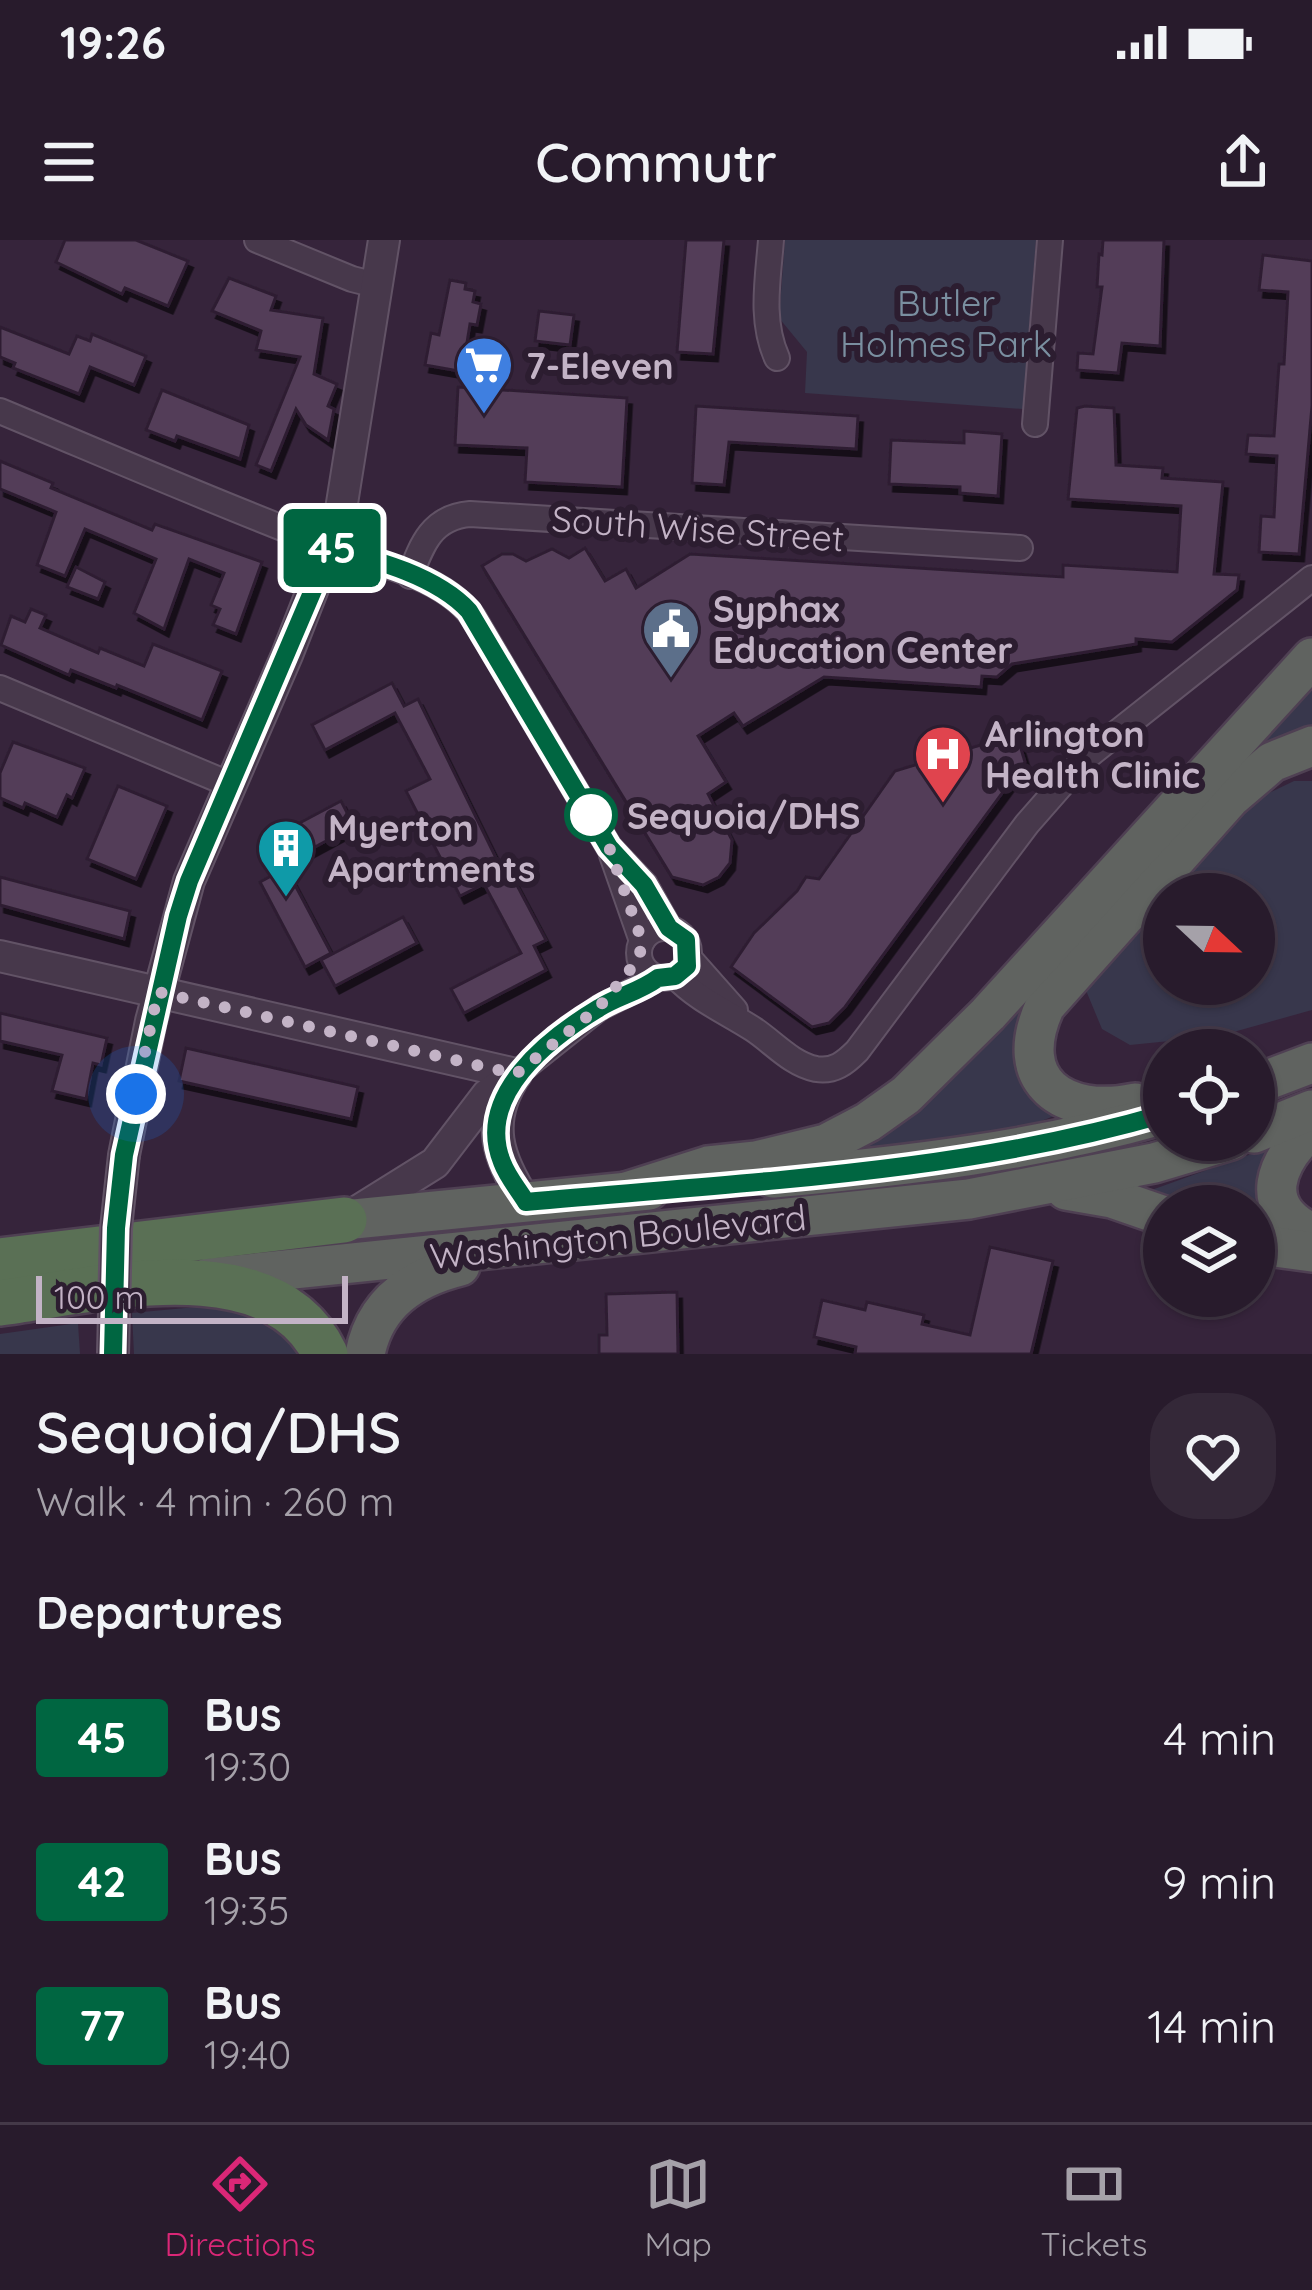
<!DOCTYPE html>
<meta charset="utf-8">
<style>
:root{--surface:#281b2c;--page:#342838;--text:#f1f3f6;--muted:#a5a1a9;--line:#443948;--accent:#db2777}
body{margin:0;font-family:Quicksand,sans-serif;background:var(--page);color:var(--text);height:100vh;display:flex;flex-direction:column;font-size:45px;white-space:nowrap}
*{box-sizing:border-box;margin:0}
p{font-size:39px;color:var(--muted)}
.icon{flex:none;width:66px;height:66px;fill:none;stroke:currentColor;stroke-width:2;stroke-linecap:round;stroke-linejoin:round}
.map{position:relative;height:1114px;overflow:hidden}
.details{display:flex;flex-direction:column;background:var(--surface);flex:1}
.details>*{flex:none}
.badge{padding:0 24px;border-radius:9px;font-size:42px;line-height:78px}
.needle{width:78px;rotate:112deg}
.buttons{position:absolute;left:1143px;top:633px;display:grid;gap:24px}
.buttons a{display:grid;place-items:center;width:132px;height:132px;border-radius:50%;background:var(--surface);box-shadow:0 3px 9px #0004,0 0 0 3px var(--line);font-size:60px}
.scale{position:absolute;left:36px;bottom:30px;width:312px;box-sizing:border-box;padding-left:12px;border:6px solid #c3b3c6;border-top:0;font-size:33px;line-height:42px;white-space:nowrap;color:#c3b3c6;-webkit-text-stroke:9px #2c1d30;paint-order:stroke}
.you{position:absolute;width:60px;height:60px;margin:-30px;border:9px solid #fff;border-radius:50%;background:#1a73e8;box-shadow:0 0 0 18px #1a73e833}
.map>.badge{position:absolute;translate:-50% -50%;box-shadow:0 0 0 6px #fff}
h2{padding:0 36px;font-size:45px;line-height:108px}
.round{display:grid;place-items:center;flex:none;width:126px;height:126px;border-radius:48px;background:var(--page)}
.headline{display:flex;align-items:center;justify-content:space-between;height:204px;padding:0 36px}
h1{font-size:57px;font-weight:600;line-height:90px}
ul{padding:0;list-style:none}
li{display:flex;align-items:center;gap:36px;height:144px;padding:0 36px}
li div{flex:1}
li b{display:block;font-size:45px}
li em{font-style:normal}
li .badge{min-width:132px;font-weight:700;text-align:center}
.status{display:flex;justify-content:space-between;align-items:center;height:84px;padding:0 60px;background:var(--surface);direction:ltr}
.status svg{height:33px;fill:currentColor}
header{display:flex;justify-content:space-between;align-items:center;height:156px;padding:0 36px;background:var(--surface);font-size:54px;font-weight:600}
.tab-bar{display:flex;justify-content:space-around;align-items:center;height:168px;border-top:3px solid var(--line);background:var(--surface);font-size:33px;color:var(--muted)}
.tab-bar a{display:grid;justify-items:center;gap:6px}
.tab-bar .selected{color:var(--accent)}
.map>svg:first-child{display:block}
</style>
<div class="status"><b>19:26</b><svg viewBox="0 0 49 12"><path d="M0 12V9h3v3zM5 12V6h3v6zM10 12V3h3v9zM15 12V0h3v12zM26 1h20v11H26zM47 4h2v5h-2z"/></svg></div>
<header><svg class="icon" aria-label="menu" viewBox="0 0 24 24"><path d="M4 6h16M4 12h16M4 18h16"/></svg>Commutr<svg class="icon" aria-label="share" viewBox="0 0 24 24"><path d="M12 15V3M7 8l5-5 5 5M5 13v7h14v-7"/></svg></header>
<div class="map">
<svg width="1312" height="1114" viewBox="0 0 1312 1114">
<defs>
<filter id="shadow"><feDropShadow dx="4.5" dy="7" stdDeviation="0" flood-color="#0009"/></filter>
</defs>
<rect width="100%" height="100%" fill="#36243b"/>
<g fill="#38374c">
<path d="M785,0H1036L1023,169L805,153L807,112L779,78Z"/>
<path d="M1312,439V492L1028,767L1059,874L1019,890L819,921Z"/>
<path d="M1294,541H1312V770L1219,796L1130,805L1102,789L1085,748L1164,659V744H1254V654H1168L1252,561Z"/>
<path d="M1282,903L1283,985L1254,996V966H1164L1135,956Z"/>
<path d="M238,1063L309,1114H134L132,1073Z"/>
<path d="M78,1083L80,1114H0V1094Z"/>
</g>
<g fill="#533e58" stroke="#2e1f32" stroke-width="3" filter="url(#shadow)">
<path d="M65,0H136L188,21L168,66L125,48L122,54L56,22Z"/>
<path d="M686,0H724L713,114L677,112Z"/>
<path d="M1103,0H1164L1160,106L1122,103L1118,133L1077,130L1078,113L1093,114L1102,47H1097L1099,14L1102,15Z"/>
<path d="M1263,15L1312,21V166L1299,314L1259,312L1261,276L1274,277L1277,216L1246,214L1248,195L1274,196L1279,124H1284L1288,52L1259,50Z"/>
<path d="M229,38L276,56L271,70L323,78L314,134L337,144L328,166L334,169L328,200L306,185L296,169L271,231L256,225L300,117L256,110L261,91L212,71Z"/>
<path d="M450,40L466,43L465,49L475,51L473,62L481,64L477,85L470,84L465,115L472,116L470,133L425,125L431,93L439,95Z"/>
<path d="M539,71L574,75L570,105L535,101Z"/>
<path d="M0,87L69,114L77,96L90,101L92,94L146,116L134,145L90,127L79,154L13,128L15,123L0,117Z"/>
<path d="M458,147L627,158L622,247L525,242L527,208L455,205Z"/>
<path d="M162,150L249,185L240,219L177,196L175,201L146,190Z"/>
<path d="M696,166L858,176L856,209L729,202L724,245L692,243Z"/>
<path d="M1085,166L1114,168L1116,225L1163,228L1162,238L1223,242L1214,334L1239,335L1237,350L1172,402L1136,399V404L1012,424L997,437L982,436L981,447L824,437L743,486L734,473L698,496L726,542L708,554L732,600L730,623L719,637L703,645L672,637L482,326L502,314H513L526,321L552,309L569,318L585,308L605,341L626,329L636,348L690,314L1063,337V325L1177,332L1181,266L1068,259L1077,168Z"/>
<path d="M964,191L1002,194L998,256L960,253V247L889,244L891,200L964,203Z"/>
<path d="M0,221L53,243L51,248L152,290L155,284L262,322L236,394L213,385L220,369L211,365L224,333L189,319L164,389L134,373L156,319L85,289L65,336L37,325L56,272L0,249Z"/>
<path d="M76,327L105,342L98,359L67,347Z"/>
<path d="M31,369L46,375L40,388L98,413L100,408L144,426L153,404L222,431L202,480L117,445L116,448L71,430L69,435L1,405L11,376L25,382Z"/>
<path d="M392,443L404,466L418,459L498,622L503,619L546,700L534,706L546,730L464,773L451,749L521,713L484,644L460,656L406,551L430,539L395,473L325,510L312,485Z"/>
<path d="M997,500L1019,502L1025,522L845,767L829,783L812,787L731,727L754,693L797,651L806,637L819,639L895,531Z"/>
<path d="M13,502L85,528L72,558L67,555L57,577L25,563L23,568L0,558V533Z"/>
<path d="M118,546L167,566L136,639L87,619Z"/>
<path d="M341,561L354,586L274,629L260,604Z"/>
<path d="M286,628L331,713L305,727L260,642Z"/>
<path d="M0,637L130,671L124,699L0,665Z"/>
<path d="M403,677L417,703L335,746L321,720Z"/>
<path d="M0,773L107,798L101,825L93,823L86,859L52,851L62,815L0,801Z"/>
<path d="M186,808L358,847L351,879L179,841Z"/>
<path d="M990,1007L1053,1021L1031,1114H855L856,1107L814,1097L822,1060L865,1070L867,1062L924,1075L922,1084L970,1095Z"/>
<path d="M677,1052L678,1114H599V1095H607L606,1054Z"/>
</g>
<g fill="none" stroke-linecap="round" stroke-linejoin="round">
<g stroke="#625366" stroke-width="28">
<g id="minor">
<path d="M257,0L352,39L376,45"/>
<path d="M771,0C768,39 760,81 777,118"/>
<path d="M0,171C108,216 216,263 326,305C374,324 441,334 473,377L609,607L645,645L669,688"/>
<path d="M1035,184L1050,0"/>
<path d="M410,336C422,304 432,277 470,274L1020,308"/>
<path d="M0,448L229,544"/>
<path d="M612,615L642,701"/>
<circle cx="664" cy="713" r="25"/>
<path d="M689,718L735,770"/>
<path d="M675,736C698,760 725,771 753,789C773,802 791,824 816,829C834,832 845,823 857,811L1027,584L1084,519L1312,338"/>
<path d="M516,834L599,768L658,738"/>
</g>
</g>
<g stroke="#625366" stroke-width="34">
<g id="tertiary">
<path d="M0,716L516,834"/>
<path d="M516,834C484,882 498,919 526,962"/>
<path d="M124,915L151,781L189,641L287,415L339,282L384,0"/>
<path d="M350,976L435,923L487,855L516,834"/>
</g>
</g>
<g stroke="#4f4053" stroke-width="44">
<g id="trunk">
<path d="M1254,845L1312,823"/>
<path d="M1135,863C1064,878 1010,842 1045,766L1230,558L1272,522L1312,506"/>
<path d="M1312,888C1276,921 1255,967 1312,993"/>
<path d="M1254,893L1312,870"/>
<path d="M773,938C905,926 1036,911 1164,874"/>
<path d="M1066,950L1112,958L1164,976"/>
<path d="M623,953L708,926L756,921L826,904L868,882L906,855L988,774L1312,418"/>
<path d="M344,980L649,950"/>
<path d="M1254,1004L1312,1012"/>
<path d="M208,1038L969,959L1154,923L1231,900"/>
<path d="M365,1114C375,1063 412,1038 460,1026"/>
</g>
</g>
<g stroke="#4f4053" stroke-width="50">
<g id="motorway">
<path d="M0,1021L344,980"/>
<path d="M0,1063C96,1050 272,1004 325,1114"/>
</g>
</g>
<use href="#minor" stroke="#47384b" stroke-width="24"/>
<use href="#tertiary" stroke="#47384b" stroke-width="30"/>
<use href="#trunk" stroke="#606360" stroke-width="39"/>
<use href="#motorway" stroke="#5a7055" stroke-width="45"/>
<g stroke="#625366" stroke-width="34" stroke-linecap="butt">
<path id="tertiary-bridge" d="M113,1114L116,988L124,915"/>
</g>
<use href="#tertiary-bridge" stroke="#47384b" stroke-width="30"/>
</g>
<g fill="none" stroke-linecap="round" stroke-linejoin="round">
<g stroke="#fff" stroke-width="27">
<path id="line" d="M113,1114L116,988L124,915L178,676L189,641L331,308C376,320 437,336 469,371L609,607L644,645L669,688L686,700L687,726L675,736L658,738C639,752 618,756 599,768C549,798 475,855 502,922C507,936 518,949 526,962C739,942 958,934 1164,874"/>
</g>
<use href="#line" stroke="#006641" stroke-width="18"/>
<path stroke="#c3b3c6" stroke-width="12" stroke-dasharray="0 21.6" d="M136,854L158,752L516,834L599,767L639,719L642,701L609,607L587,568L591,575"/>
</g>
<defs>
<g id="supermarket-pin" transform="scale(3)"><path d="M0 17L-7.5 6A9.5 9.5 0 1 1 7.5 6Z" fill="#3f7fe0" stroke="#2c1d30"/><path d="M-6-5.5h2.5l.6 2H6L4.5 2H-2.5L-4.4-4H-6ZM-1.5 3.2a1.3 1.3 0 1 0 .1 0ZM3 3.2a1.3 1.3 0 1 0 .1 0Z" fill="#fff"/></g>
<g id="civic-pin" transform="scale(3)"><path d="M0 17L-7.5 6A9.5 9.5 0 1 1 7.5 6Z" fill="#5c6f8a" stroke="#2c1d30"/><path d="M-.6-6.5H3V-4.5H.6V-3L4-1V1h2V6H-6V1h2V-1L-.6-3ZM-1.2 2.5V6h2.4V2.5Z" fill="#fff"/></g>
<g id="hospital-pin" transform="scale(3)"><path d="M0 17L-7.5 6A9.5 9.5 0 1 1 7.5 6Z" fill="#e0444e" stroke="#2c1d30"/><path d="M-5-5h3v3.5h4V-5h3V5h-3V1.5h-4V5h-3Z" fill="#fff"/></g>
<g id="building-pin" transform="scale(3)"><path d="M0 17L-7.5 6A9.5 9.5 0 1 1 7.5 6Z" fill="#0f9aa8" stroke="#2c1d30"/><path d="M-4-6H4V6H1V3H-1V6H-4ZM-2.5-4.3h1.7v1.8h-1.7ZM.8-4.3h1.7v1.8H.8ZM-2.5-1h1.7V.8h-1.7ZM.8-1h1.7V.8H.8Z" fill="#fff"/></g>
</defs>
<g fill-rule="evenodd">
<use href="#supermarket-pin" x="484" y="125"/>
<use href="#civic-pin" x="671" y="389"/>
<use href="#hospital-pin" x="943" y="514"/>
<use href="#building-pin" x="286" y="608"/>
</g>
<circle fill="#fff" stroke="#006641" stroke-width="6" cx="591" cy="575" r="24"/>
<g text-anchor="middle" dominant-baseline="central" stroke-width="12" stroke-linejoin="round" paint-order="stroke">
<g font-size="36" fill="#7a8fa0" stroke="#2c1d30">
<text x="946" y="62">Butler<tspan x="946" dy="41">Holmes Park</tspan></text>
</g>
<g font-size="36" font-weight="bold" fill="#c3b3c6" stroke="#2c1d30" text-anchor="start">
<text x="526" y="125">7-Eleven</text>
<text x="713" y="368">Syphax<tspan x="713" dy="41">Education Center</tspan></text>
<text x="985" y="493">Arlington<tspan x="985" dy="41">Health Clinic</tspan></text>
<text x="328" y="587">Myerton<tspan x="328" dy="41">Apartments</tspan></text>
</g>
<g font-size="36" fill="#c3b3c6" stroke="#2c1d30">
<text transform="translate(698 288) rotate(4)">South Wise Street</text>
<text transform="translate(618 996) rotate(-6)">Washington Boulevard</text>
</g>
<g font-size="36" font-weight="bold" fill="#c3b3c6" stroke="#2c1d30" text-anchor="start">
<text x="627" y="575">Sequoia/DHS</text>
</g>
</g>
</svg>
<div class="buttons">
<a><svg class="needle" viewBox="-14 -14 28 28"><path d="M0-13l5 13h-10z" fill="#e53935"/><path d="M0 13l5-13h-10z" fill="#a5a1a9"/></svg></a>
<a><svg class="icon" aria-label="locate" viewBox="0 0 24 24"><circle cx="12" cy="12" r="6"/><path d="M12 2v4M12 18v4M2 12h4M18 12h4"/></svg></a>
<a><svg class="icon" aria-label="layers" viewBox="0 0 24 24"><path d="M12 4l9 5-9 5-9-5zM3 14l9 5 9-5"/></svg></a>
</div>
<div class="scale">100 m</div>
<div class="you" style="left:136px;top:854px"></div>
<b class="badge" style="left:332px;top:308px;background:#006641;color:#fff">45</b>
</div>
<section class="details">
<div class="headline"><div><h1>Sequoia/DHS</h1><p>Walk · 4 min · 260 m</p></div><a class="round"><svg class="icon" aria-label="heart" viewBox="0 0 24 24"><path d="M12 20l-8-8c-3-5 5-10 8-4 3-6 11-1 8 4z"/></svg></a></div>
<h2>Departures</h2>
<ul>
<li><span class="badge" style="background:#006641;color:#fff">45</span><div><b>Bus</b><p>19:30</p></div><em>4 min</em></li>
<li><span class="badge" style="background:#006641;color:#fff">42</span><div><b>Bus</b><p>19:35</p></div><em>9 min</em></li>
<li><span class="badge" style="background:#006641;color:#fff">77</span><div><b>Bus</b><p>19:40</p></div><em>14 min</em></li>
</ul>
</section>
<nav class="tab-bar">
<a class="selected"><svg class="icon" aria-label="directions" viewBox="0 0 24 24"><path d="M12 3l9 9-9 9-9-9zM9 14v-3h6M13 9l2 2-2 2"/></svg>Directions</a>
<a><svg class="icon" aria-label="map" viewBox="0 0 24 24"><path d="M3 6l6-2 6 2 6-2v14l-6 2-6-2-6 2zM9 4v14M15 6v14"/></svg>Map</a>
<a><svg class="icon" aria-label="tickets" viewBox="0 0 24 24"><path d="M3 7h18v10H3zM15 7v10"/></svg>Tickets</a>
</nav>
